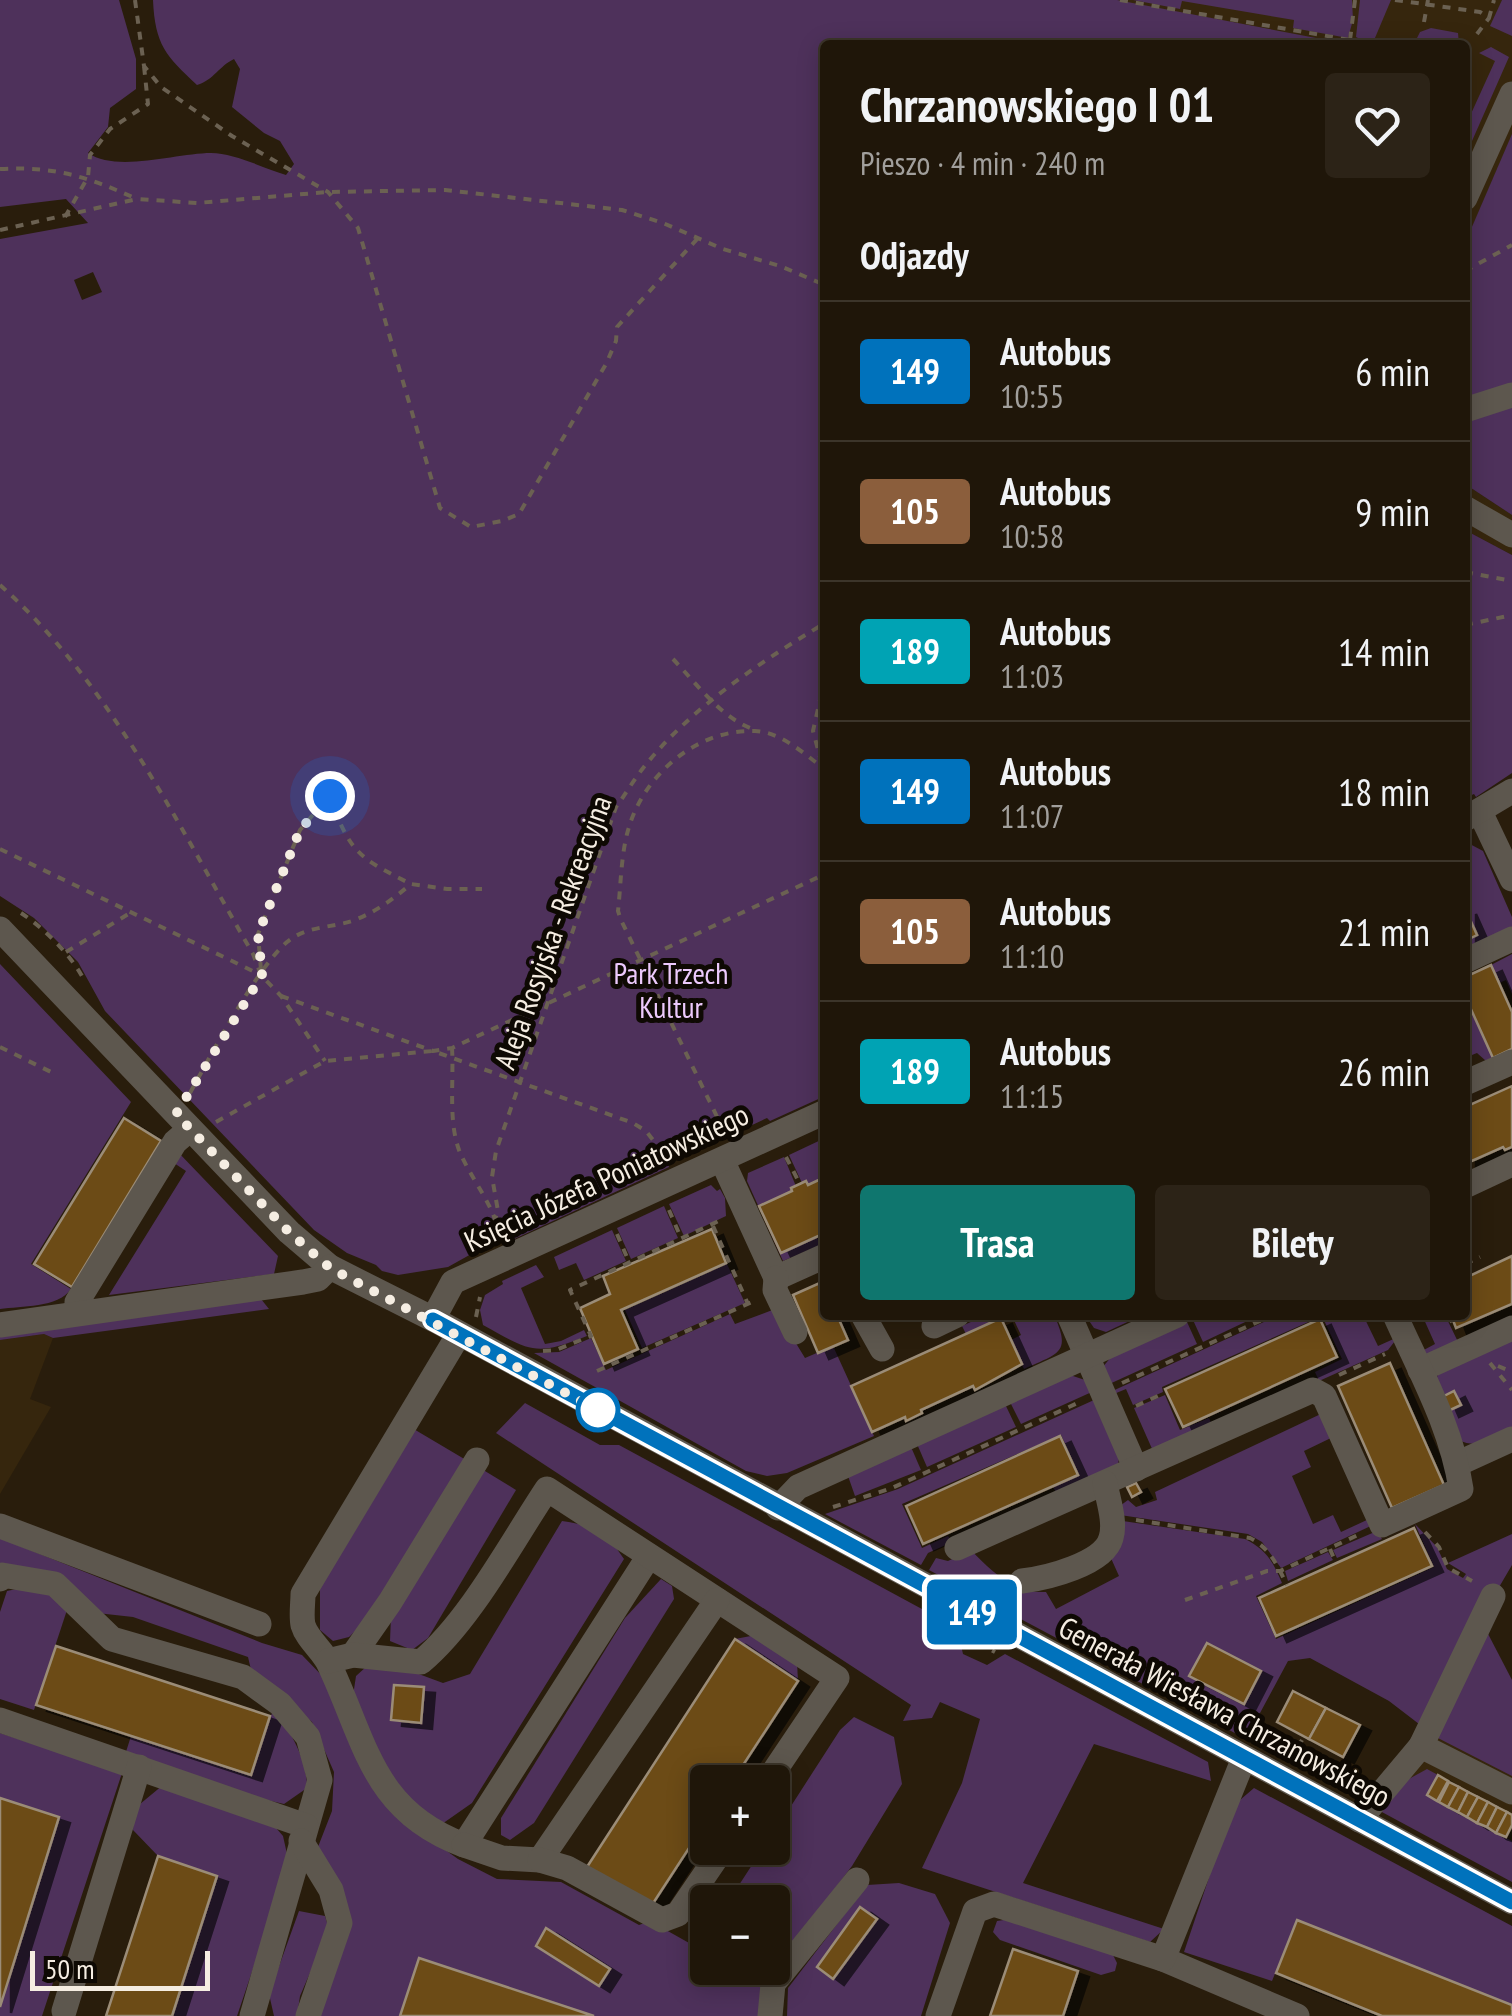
<!DOCTYPE html>
<html lang="pl">
<meta charset="utf-8">
<style>
:root{--surface:#1f1609;--page:#2c2317;--text:#f1f3f6;--muted:#a19f9c;--line:#3c352a;--accent:#0f766e}
body{margin:0;font-family:"PT Sans Narrow",sans-serif;background:var(--page);color:var(--text);height:100vh;display:flex;flex-direction:column;font-size:38px;white-space:nowrap}
*{box-sizing:border-box;margin:0}
p{font-size:32px;color:var(--muted)}
.icon{flex:none;width:55px;height:55px;fill:none;stroke:currentColor;stroke-width:2;stroke-linecap:round;stroke-linejoin:round}
.map{position:relative;flex:1;overflow:hidden}
.drawer{position:absolute;left:820px;top:40px;width:650px;height:1280px;display:flex;flex-direction:column;background:var(--surface);border-radius:10px;box-shadow:0 5px 25px #0003,0 0 0 2px var(--line)}
.drawer>*{flex:none}
.badge{padding:0 20px;border-radius:8px;font-size:35px;line-height:65px}
.tools{position:absolute;left:690px;top:1765px;display:grid;gap:20px}
.tools a{display:grid;place-items:center;width:100px;height:100px;border-radius:10px;background:var(--surface);box-shadow:0 5px 25px #0003,0 0 0 2px var(--line);font-size:50px}
.scale{position:absolute;left:30px;bottom:25px;width:180px;box-sizing:border-box;padding-left:10px;border:5px solid #f5ede2;border-top:0;font-size:28px;line-height:35px;white-space:nowrap;color:#f5ede2;-webkit-text-stroke:8px #0e0903;paint-order:stroke}
.you{position:absolute;width:50px;height:50px;margin:-25px;border:8px solid #fff;border-radius:50%;background:#1a73e8;box-shadow:0 0 0 15px #1a73e833}
.map>.badge{position:absolute;translate:-50% -50%;box-shadow:0 0 0 5px #fff}
h2{padding:0 40px;font-size:38px;line-height:90px}
.round{display:grid;place-items:center;flex:none;width:105px;height:105px;border-radius:10px;background:var(--page)}
.head{display:flex;align-items:center;justify-content:space-between;height:170px;padding:0 40px}
h1{font-size:48px;font-weight:700;line-height:75px}
.action{display:flex;gap:20px;margin-top:auto;padding:20px 40px}
.action a{flex:1;height:115px;border-radius:10px;background:var(--accent);color:#fff;font-size:40px;font-weight:700;line-height:115px;text-align:center}
.action a+a{background:var(--page);color:var(--text)}
ul{padding:0;list-style:none}
li{display:flex;align-items:center;gap:30px;height:140px;padding:0 40px;border-top:2px solid var(--line)}
li div{flex:1}
li b{display:block;font-size:38px}
li em{font-style:normal}
li .badge{min-width:110px;font-weight:700;text-align:center}
.map>svg:first-child{display:block}
</style>
<div class="map">
<svg width="1512" height="2016" viewBox="0 0 1512 2016">
<defs>
<filter id="shadow"><feDropShadow dx="11" dy="6" stdDeviation="0" flood-color="#0009"/></filter>
</defs>
<rect width="100%" height="100%" fill="#291d0c"/>
<g fill="#36260d">
<path d="M946,0H1512V135L1465,244V45H964Z"/>
<path d="M1465,484L1512,515V555L1465,530Z"/>
<path d="M44,1334L53,1338L30,1399L51,1407L0,1494V1340Z"/>
<path d="M1512,1724V1841L1427,1795L1437,1776L1407,1780L1434,1736Z"/>
</g>
<g fill="#4e315b" fill-rule="evenodd">
<path d="M0,0H119L136,59V89L110,108L108,127L88,153C117,173 177,153 211,153C234,153 263,168 286,175L294,164L280,141L264,133L232,107L240,69L234,59C219,66 214,80 197,85C166,56 155,45 153,0H1117L1353,45H825V1096L770,1121L767,1118L720,1140L717,1137L702,1144L703,1147L668,1163L669,1167L510,1241L499,1220L491,1221L482,1248L448,1267L398,1275L382,1271L376,1265L347,1253L314,1230L105,1011L78,962L34,918L0,896V239L88,223L66,199L0,207ZM93,272L102,292L82,300L74,280Z"/>
<path d="M1133,0H1352L1353,20L1348,38L1293,28L1294,20L1182,1L1180,9Z"/>
<path d="M1360,0H1391L1372,45L1356,37Z"/>
<path d="M1502,0H1512V36L1490,26Z"/>
<path d="M1431,28L1458,33L1459,45L1443,39L1440,45L1417,38L1420,32Z"/>
<path d="M1491,47L1509,57L1472,141L1465,140V127L1495,61L1479,53Z"/>
<path d="M1512,134V387L1465,401V243Z"/>
<path d="M1512,407V515L1465,484V421Z"/>
<path d="M1465,530L1512,555V773L1476,797L1474,794L1465,798Z"/>
<path d="M1468,843L1483,851L1512,917V928L1465,950V941L1477,935L1465,908V844Z"/>
<path d="M1512,954V994L1506,980L1499,983L1491,965Z"/>
<path d="M0,964L131,1102L31,1264L71,1289C58,1308 21,1306 0,1309Z"/>
<path d="M1465,996L1493,1058L1486,1061L1477,1053L1467,1057L1474,1071L1466,1070Z"/>
<path d="M825,1138V1177L808,1185L805,1181L802,1183L789,1155Z"/>
<path d="M177,1151L278,1256L274,1274L109,1295L186,1171L171,1161Z"/>
<path d="M784,1157L820,1245L783,1261L747,1181L748,1173Z"/>
<path d="M711,1185L717,1191L720,1189L725,1198L726,1216L684,1236L669,1204Z"/>
<path d="M664,1206L678,1238L631,1259L617,1228Z"/>
<path d="M612,1230L626,1261L584,1280L576,1263L559,1270L554,1257Z"/>
<path d="M727,1264L745,1303L642,1348L625,1310Z"/>
<path d="M536,1265L544,1277L521,1288L545,1344L561,1341L584,1330L587,1336C535,1357 530,1351 483,1325L480,1310L485,1295L503,1284L502,1281Z"/>
<path d="M261,1299L269,1309L53,1338L44,1334L0,1340V1337Z"/>
<path d="M775,1309L805,1358L833,1346L874,1436L787,1473L767,1476L746,1471L534,1353L559,1352L591,1338L606,1370L730,1314L735,1324Z"/>
<path d="M986,1315H1054C1072,1354 1058,1353 1024,1369L1011,1340L1021,1335L1013,1318L1003,1323L1000,1318L966,1334L962,1326Z"/>
<path d="M1085,1315H1135L1136,1318L1106,1332L1094,1328Z"/>
<path d="M1204,1315H1260L1203,1342L1193,1320Z"/>
<path d="M1279,1315H1363L1378,1346L1398,1337L1388,1350L1319,1381L1315,1372L1342,1359L1322,1316L1162,1387L1163,1392L1133,1405L1126,1389L1109,1396L1108,1393Z"/>
<path d="M1422,1315H1445L1460,1346L1435,1357L1420,1352L1435,1344Z"/>
<path d="M1187,1322L1197,1344L1105,1386L1102,1368L1111,1357Z"/>
<path d="M1512,1336V1430C1494,1438 1478,1450 1459,1440L1436,1380L1438,1374Z"/>
<path d="M1070,1375L1088,1381L1094,1391L1021,1424L1010,1402Z"/>
<path d="M1165,1395L1180,1430L1209,1418L1212,1425L1153,1451L1134,1408Z"/>
<path d="M1094,1400L1119,1458L1118,1465L1057,1494L1053,1487L1079,1475L1061,1435L902,1504L922,1548L948,1536L952,1542L928,1553L921,1565L825,1514L898,1489Z"/>
<path d="M525,1403L600,1445H619L957,1628L963,1654L987,1665L1005,1654L1208,1762L1211,1781L1094,1744L1023,1883L1164,1929L1150,1942L922,1868L962,1783L980,1719L940,1702L932,1718L903,1721L911,1705L496,1433Z"/>
<path d="M1005,1404L1016,1427L927,1467L917,1444Z"/>
<path d="M1325,1412L1333,1437L1304,1451L1311,1467L1292,1476L1313,1524L1333,1515L1341,1532L1369,1519L1375,1524L1281,1568L1262,1542L1248,1534L1120,1515L1117,1508L1128,1500L1136,1507L1157,1500L1155,1492Z"/>
<path d="M412,1428L466,1460L374,1613L349,1637L333,1641L320,1630V1581Z"/>
<path d="M911,1447L921,1470L855,1496L848,1476Z"/>
<path d="M480,1468L516,1490L428,1638L412,1650L390,1641L391,1616Z"/>
<path d="M1116,1520L1245,1539C1267,1550 1273,1562 1282,1583L1256,1596L1276,1639L1434,1567L1415,1524L1437,1547L1447,1569L1463,1578L1466,1574L1448,1563L1512,1534V1565L1419,1724L1389,1701L1310,1658L1288,1661L1246,1739L929,1570L936,1558L948,1561L971,1550C991,1571 1014,1594 1046,1592L1056,1609L1119,1576L1110,1556Z"/>
<path d="M562,1521C594,1526 606,1531 624,1559L472,1803L442,1824L397,1797L353,1696L356,1676L367,1666L416,1673L443,1683L470,1674Z"/>
<path d="M1377,1531L1382,1539L1337,1558L1333,1550Z"/>
<path d="M0,1538L262,1643L302,1655L332,1686L395,1814L458,1859L497,1879L561,1882L639,1925L650,1921L698,1948L707,1934L708,1968H772V1902H728L763,1848H772L773,1834L840,1730L854,1717L894,1737L902,1784L852,1866L767,1979L763,2016H594L419,1958L400,2016H318L348,1923L316,1852L332,1811L334,1772L312,1722L252,1674L248,1657L133,1617L97,1613C58,1573 57,1569 0,1565Z"/>
<path d="M1328,1552L1333,1560L1288,1581L1285,1571Z"/>
<path d="M661,1579L672,1586L674,1599L534,1823L510,1840L501,1835V1818L625,1618Z"/>
<path d="M35,1585L68,1607L34,1710L0,1699V1612L7,1591Z"/>
<path d="M1486,1630L1512,1680V1776L1434,1736Z"/>
<path d="M756,1635L797,1662L798,1681L735,1639Z"/>
<path d="M273,1710C290,1729 308,1761 307,1788L284,1804L258,1798L125,1755L131,1736L251,1775Z"/>
<path d="M0,1733L122,1773L42,2016H0V2007L59,1817L0,1798Z"/>
<path d="M1427,1769L1438,1775L1428,1796L1512,1841V1882L1380,1811L1407,1780Z"/>
<path d="M163,1785L270,1821L283,1836L289,1863L237,2016H172L217,1876L158,1856L133,1830L134,1809Z"/>
<path d="M1254,1788L1512,1926V2005L1297,1920L1272,1981L1184,1952L1233,1806Z"/>
<path d="M899,1883L935,1894L950,1923L921,2016H787L788,1988L867,1885Z"/>
<path d="M299,1911L325,1916L329,1929L300,1996L297,2016H274L269,1994Z"/>
<path d="M1010,1919L1112,1953L1117,1963L1115,1971L1101,1975L1000,1940L993,1932L997,1921Z"/>
</g>
<g fill="#6c4c17" stroke="#9b8c77" stroke-width="2.5" filter="url(#shadow)">
<path d="M1465,908L1477,935L1465,941Z"/>
<path d="M1491,965L1512,1012V1049L1493,1058L1465,996V977Z"/>
<path d="M1512,1086V1147L1505,1150L1503,1147L1465,1164V1107Z"/>
<path d="M124,1118L161,1141L72,1287L34,1264Z"/>
<path d="M825,1177V1233L781,1253L759,1206L792,1191L791,1188L806,1181L808,1185Z"/>
<path d="M712,1229L726,1263L621,1310L638,1349L604,1364L580,1308L610,1294L603,1276Z"/>
<path d="M1512,1256V1304L1456,1328L1451,1315H1465V1278Z"/>
<path d="M822,1282L825,1290V1315H837L848,1340L818,1353L793,1295Z"/>
<path d="M1001,1318L1022,1364L975,1390L973,1386L921,1410L922,1413L906,1421L905,1417L872,1432L851,1386Z"/>
<path d="M1320,1319L1337,1357L1183,1427L1165,1389Z"/>
<path d="M1390,1363L1444,1485L1392,1508L1338,1386Z"/>
<path d="M1454,1391L1461,1405L1448,1411L1442,1397Z"/>
<path d="M1060,1436L1078,1475L923,1544L906,1506Z"/>
<path d="M1136,1483L1141,1492L1132,1497L1127,1487Z"/>
<path d="M1414,1528L1432,1566L1276,1636L1259,1598Z"/>
<path d="M735,1639L798,1681L732,1782H708V1819L650,1908L587,1867Z"/>
<path d="M1207,1643L1261,1671L1244,1704L1189,1676Z"/>
<path d="M56,1646L270,1716L251,1775L36,1705Z"/>
<path d="M394,1685L424,1687L421,1723L391,1720Z"/>
<path d="M1293,1691L1326,1708L1309,1739L1277,1722Z"/>
<path d="M1326,1708L1360,1725L1343,1757L1309,1739Z"/>
<path d="M1438,1775L1448,1781L1437,1801L1427,1795Z"/>
<path d="M1449,1782L1459,1787L1448,1807L1439,1802Z"/>
<path d="M1459,1787L1468,1792L1458,1812L1448,1807Z"/>
<path d="M1468,1792L1478,1797L1467,1817L1458,1812Z"/>
<path d="M1478,1797L1488,1802L1477,1823L1467,1817Z"/>
<path d="M0,1798L59,1817L0,2007Z"/>
<path d="M1488,1802L1497,1807L1487,1827L1477,1823Z"/>
<path d="M1497,1807L1507,1812L1496,1833L1487,1827Z"/>
<path d="M1507,1812L1512,1815V1825L1506,1837L1496,1833Z"/>
<path d="M158,1856L217,1876L172,2016H106Z"/>
<path d="M860,1907L877,1919L833,1979L817,1967Z"/>
<path d="M1297,1920L1512,2005V2016H1382L1276,1973Z"/>
<path d="M546,1928L610,1969L599,1986L536,1946Z"/>
<path d="M1013,1949L1078,1971L1063,2016H990Z"/>
<path d="M419,1958L594,2016H400Z"/>
</g>
<g fill="none" stroke-linecap="round" stroke-linejoin="round">
<g stroke="#6b6152" stroke-width="4" stroke-dasharray="8 8" stroke-linecap="butt">
<path d="M135,0L144,66L161,87L232,136L328,192L358,228L440,508L471,527L502,521L519,514L606,364L616,341L617,327L698,238"/>
<path d="M1120,0L1350,40"/>
<path d="M1355,0L1350,40L1364,45"/>
<path d="M1395,0L1480,12L1489,18L1494,0"/>
<path d="M1424,22L1428,0"/>
<path d="M1477,34L1489,18"/>
<path d="M0,169C55,166 88,177 137,199"/>
<path d="M65,217L88,177L90,155L110,129L148,104L144,66"/>
<path d="M0,230L137,199L197,203L328,192L445,190L622,210L663,223L723,249L780,266L825,285"/>
<path d="M1465,271L1512,245"/>
<path d="M1465,572L1512,581"/>
<path d="M0,585C111,684 179,827 253,954L261,975L281,996L325,1061"/>
<path d="M1465,625L1512,615"/>
<path d="M673,659C696,683 721,718 753,729"/>
<path d="M825,678L813,731L825,776"/>
<path d="M0,849L261,975"/>
<path d="M21,913C44,928 70,954 83,978"/>
<path d="M66,952L130,913"/>
<path d="M261,970L258,934L300,830L329,796C351,853 357,857 411,884"/>
<path d="M281,996L433,1051L452,1048L825,874"/>
<path d="M0,1047L51,1072"/>
<path d="M452,1048C454,1080 448,1120 459,1150C470,1178 496,1207 499,1236"/>
<path d="M190,1093C211,1055 256,969 287,942C306,926 330,928 352,921C376,912 392,900 411,884L447,889H482"/>
<path d="M216,1122L325,1061L433,1051L633,1123L646,1131L667,1158"/>
<path d="M724,1131L621,920L618,911C621,884 621,852 629,827C645,774 697,729 755,731C780,732 802,752 822,767"/>
<path d="M786,1157L800,1184"/>
<path d="M669,1210L681,1238"/>
<path d="M713,1226L748,1304"/>
<path d="M617,1234L629,1262"/>
<path d="M488,1238L498,1211L492,1177L496,1151L616,807C627,792 636,776 648,762C695,705 762,661 825,623"/>
<path d="M1465,1264L1480,1257"/>
<path d="M1449,1315L1454,1327"/>
<path d="M476,1317L480,1297"/>
<path d="M543,1351L556,1350L591,1336L570,1290L723,1219"/>
<path d="M1490,1363L1512,1390"/>
<path d="M1498,1366L1512,1372"/>
<path d="M597,1371L754,1301"/>
<path d="M1339,1375L1385,1354"/>
<path d="M1122,1383L1273,1315"/>
<path d="M1136,1406L1162,1394"/>
<path d="M833,1507L892,1488L1082,1401"/>
<path d="M1136,1520L1250,1538C1270,1548 1277,1565 1287,1585"/>
<path d="M1425,1532L1439,1547L1448,1568L1472,1581"/>
<path d="M1330,1549L1336,1563"/>
<path d="M1185,1600L1267,1571H1280L1358,1535"/>
<path d="M964,1635L995,1652"/>
<path d="M1186,1695L1192,1683"/>
<path d="M1224,1715L1231,1701"/>
<path d="M1293,1756L1302,1740"/>
<path d="M1307,1759L1314,1746"/>
</g>
<g stroke="#5d574e" stroke-width="25">
<path d="M1465,198L1512,94"/>
<path d="M1465,410L1512,395"/>
<path d="M1465,508L1512,535"/>
<path d="M1480,812L1512,879"/>
<path d="M1465,819L1512,791"/>
<path d="M0,929L289,1232L330,1267L433,1319L1512,1902"/>
<path d="M1465,961L1512,939"/>
<path d="M1465,1083L1512,1062"/>
<path d="M722,1160L776,1278L825,1256"/>
<path d="M1465,1186L1512,1164"/>
<path d="M776,1278L775,1290L795,1332"/>
<path d="M78,1313L77,1302L175,1142L190,1129"/>
<path d="M863,1315L882,1349"/>
<path d="M1069,1315L1136,1469"/>
<path d="M433,1319L453,1282L825,1112"/>
<path d="M0,1325L303,1282L318,1279L330,1267"/>
<path d="M934,1326L957,1315"/>
<path d="M459,1334L303,1594C303,1603 301,1616 303,1625C307,1639 323,1651 329,1664C366,1742 372,1811 464,1845L649,1556"/>
<path d="M1420,1370L1512,1328"/>
<path d="M1457,1464L1512,1439"/>
<path d="M778,1508L798,1487L1177,1315"/>
<path d="M0,1526L259,1624"/>
<path d="M957,1548L1313,1390L1324,1396L1382,1525L1461,1489C1452,1428 1420,1371 1395,1315"/>
<path d="M0,1579L2,1575L55,1584L112,1639L243,1677L280,1704L308,1737L320,1780L252,2016"/>
<path d="M1022,1581C1047,1578 1104,1564 1111,1538C1116,1522 1108,1500 1105,1483"/>
<path d="M353,1655L390,1602L477,1460"/>
<path d="M328,1661L353,1655L421,1662C470,1621 511,1543 547,1489L837,1678L767,1782"/>
<path d="M0,1720L306,1826"/>
<path d="M1421,1746L1512,1792"/>
<path d="M1359,1820L1421,1746L1493,1596"/>
<path d="M301,1841L331,1890L340,1923L308,2016"/>
<path d="M464,1845L502,1858L540,1860L717,1600"/>
<path d="M540,1860L567,1868L662,1920L678,1914L723,1848"/>
<path d="M1163,1959L1297,2016"/>
<path d="M64,2011L139,1767"/>
<path d="M770,2016L773,1984L857,1880"/>
<path d="M938,2016L975,1911L994,1904L1163,1959L1244,1758"/>
</g>
</g>
<g fill="none" stroke-linecap="round" stroke-linejoin="round">
<g stroke="#fff" stroke-width="22">
<path id="line" d="M433,1320L1512,1902"/>
</g>
<use href="#line" stroke="#0072bc" stroke-width="15"/>
<path stroke="#f5ede2" stroke-width="10" stroke-dasharray="0 18" d="M330,796L300,830L258,934L262,975L176,1114L289,1232L330,1268L598,1410"/>
</g>
<circle fill="#fff" stroke="#0072bc" stroke-width="5" cx="598" cy="1410" r="20"/>
<g text-anchor="middle" dominant-baseline="central" stroke-width="10" stroke-linejoin="round" paint-order="stroke">
<g font-size="30" fill="#f5ede2" stroke="#0e0903">
<text transform="translate(552 932) rotate(-70)">Aleja Rosyjska - Rekreacyjna</text>
<text transform="translate(606 1177) rotate(-25)">Księcia Józefa Poniatowskiego</text>
<text transform="translate(1225 1711) rotate(28)">Generała Wiesława Chrzanowskiego</text>
</g>
<g font-size="30" fill="#ecc9fc" stroke="#0e0903">
<text x="671" y="972">Park Trzech<tspan x="671" dy="34">Kultur</tspan></text>
</g>
</g>
</svg>
<div class="tools">
<a>+</a>
<a>−</a>
</div>
<div class="scale">50 m</div>
<div class="you" style="left:330px;top:796px"></div>
<b class="badge" style="left:972px;top:1612px;background:#0072bc;color:#fff">149</b>
<section class="drawer">
<div class="head"><div><h1>Chrzanowskiego I 01</h1><p>Pieszo · 4 min · 240 m</p></div><a class="round"><svg class="icon" aria-label="heart" viewBox="0 0 24 24"><path d="M12 20l-8-8c-3-5 5-10 8-4 3-6 11-1 8 4z"/></svg></a></div>
<h2>Odjazdy</h2>
<ul>
<li><span class="badge" style="background:#0072bc;color:#fff">149</span><div><b>Autobus</b><p>10:55</p></div><em>6 min</em></li>
<li><span class="badge" style="background:#8b5e3c;color:#fff">105</span><div><b>Autobus</b><p>10:58</p></div><em>9 min</em></li>
<li><span class="badge" style="background:#00a3b4;color:#fff">189</span><div><b>Autobus</b><p>11:03</p></div><em>14 min</em></li>
<li><span class="badge" style="background:#0072bc;color:#fff">149</span><div><b>Autobus</b><p>11:07</p></div><em>18 min</em></li>
<li><span class="badge" style="background:#8b5e3c;color:#fff">105</span><div><b>Autobus</b><p>11:10</p></div><em>21 min</em></li>
<li><span class="badge" style="background:#00a3b4;color:#fff">189</span><div><b>Autobus</b><p>11:15</p></div><em>26 min</em></li>
</ul>
<div class="action"><a>Trasa</a><a>Bilety</a></div>
</section>
</div>
